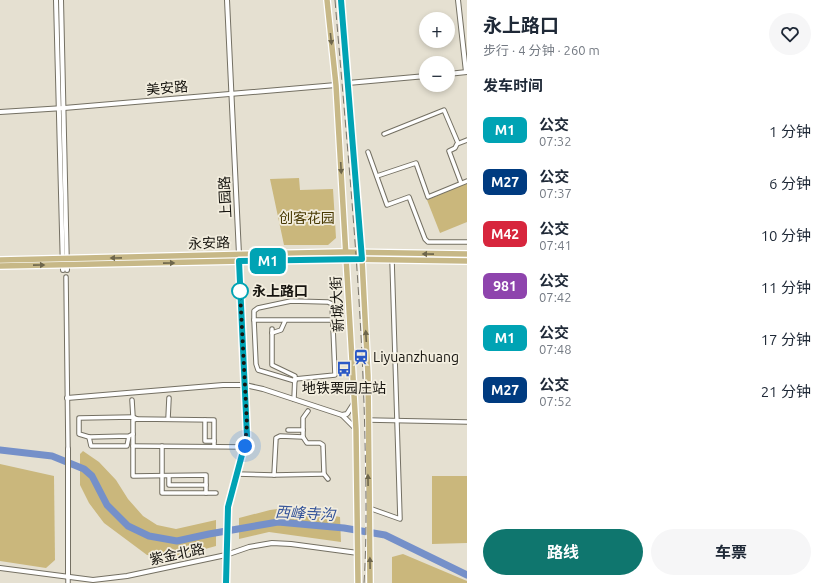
<!DOCTYPE html>
<html lang="zh">
<meta charset="utf-8">
<style>
:root{--surface:#fff;--page:#f6f6f7;--text:#1f2937;--muted:#747a83;--accent:#0f766e}
body{margin:0;font-family:Ubuntu,"Noto Sans SC",sans-serif;background:var(--page);color:var(--text);height:100vh;display:flex;flex-direction:column;font-size:15px;white-space:nowrap}
*{box-sizing:border-box;margin:0}
p{font-size:13px;color:var(--muted)}
.icon{flex:none;width:22px;height:22px;fill:none;stroke:currentColor;stroke-width:2;stroke-linecap:round;stroke-linejoin:round}
.map{position:relative;flex:1;overflow:hidden}
.panel{display:flex;flex-direction:column;background:var(--surface);width:360px}
.panel>*{flex:none}
.badge{padding:0 8px;border-radius:6px;font-size:14px;line-height:26px}
.controls{position:absolute;left:419px;top:12px;display:grid;gap:8px}
.controls a{display:grid;place-items:center;width:36px;height:36px;border-radius:50%;background:var(--surface);box-shadow:0 2px 6px #0003;font-size:20px}
.you{position:absolute;width:20px;height:20px;margin:-10px;border:3px solid #fff;border-radius:50%;background:#1a73e8;box-shadow:0 0 0 6px #1a73e833}
.map>.badge{position:absolute;translate:-50% -50%;box-shadow:0 0 0 2px #fff}
h2{padding:0 16px;font-size:15px;line-height:36px}
.round{display:grid;place-items:center;flex:none;width:42px;height:42px;border-radius:21px;background:var(--page)}
.headline{display:flex;align-items:center;justify-content:space-between;height:68px;padding:0 16px}
h1{font-size:19px;font-weight:700;line-height:30px}
.primary-button{display:flex;gap:8px;margin-top:auto;padding:8px 16px}
.primary-button a{flex:1;height:46px;border-radius:24px;background:var(--accent);color:#fff;font-size:16px;font-weight:700;line-height:46px;text-align:center}
.primary-button a+a{background:var(--page);color:var(--text)}
ul{padding:0;list-style:none}
li{display:flex;align-items:center;gap:12px;height:52px;padding:0 16px}
li div{flex:1}
li b{display:block;font-size:15px}
li em{font-style:normal}
li .badge{min-width:44px;font-weight:700;text-align:center}
main{display:flex;flex:1;min-height:0}
.map>svg:first-child{display:block}
</style>
<main>
<div class="map">
<svg width="467" height="583" viewBox="0 0 467 583">
<rect width="100%" height="100%" fill="#e5e0d1"/>
<g fill="#cab77c">
<path d="M299,178L300,190L333,189L336,238L328,245H284L270,179Z"/>
<path d="M467,183V222L440,233L427,200Z"/>
<path d="M83,451L99,462L116,480L128,499L143,516L157,525L176,529L216,520V546L176,557L147,555L104,523L89,503L80,485V454Z"/>
<path d="M0,464L54,476L55,560L46,568L0,561Z"/>
<path d="M432,476H467V543L432,544Z"/>
<path d="M292,507L340,517L341,542L269,532L239,539V518L270,510Z"/>
<path d="M403,554L467,581V583H392V557Z"/>
</g>
<g fill="none" stroke-linecap="round" stroke-linejoin="round">
<path stroke="#7590c9" stroke-width="7" d="M0,450L52,456L84,469L92,476L107,505L128,526L149,536L177,541L209,534L278,522L344,528L385,535L467,575"/>
<g stroke="#747063" stroke-width="5.5">
<g id="minor">
<path d="M384,134L444,110L458,143"/>
<path d="M368,152L387,205L409,197L425,239L428,242H467"/>
<path d="M377,176L416,163L428,197L467,181"/>
<path d="M461,183L449,151L455,148L457,144L467,140"/>
<path d="M66,277L68,449"/>
<path d="M254,320V311L258,308L291,301L328,302L332,304L335,375L295,379"/>
<path d="M272,329V365L295,376L294,399"/>
<path d="M272,333L281,330L285,321"/>
<path d="M295,381L258,370L256,364L254,320H332"/>
<path d="M132,400L133,417"/>
<path d="M168,419L169,398"/>
<path d="M205,420V441H214"/>
<path d="M368,420L467,422"/>
<path d="M288,430H303"/>
<path d="M129,436L89,437L91,446H127L129,436L133,434"/>
<path d="M89,437L79,434V418L133,417L137,419"/>
<path d="M133,446L245,447"/>
<path d="M162,446V493H216"/>
<path d="M236,474L274,475L276,438L280,436L303,437V418L308,411"/>
<path d="M324,474L328,479"/>
<path d="M274,475L324,474L323,445L320,443H307L303,437"/>
<path d="M169,476V485H206"/>
<path d="M206,493V475L133,476V420L137,419L214,420V446"/>
<path d="M369,508L400,519L392,260"/>
<path d="M68,577V583"/>
</g>
</g>
<g stroke="#747063" stroke-width="6">
<g id="tertiary">
<path d="M56,0L63,270"/>
<path d="M61,0L67,270"/>
<path d="M458,0L466,72"/>
<path d="M448,74L467,72"/>
<path d="M348,83L426,76"/>
<path d="M0,112L64,108L336,85"/>
<path d="M67,398L223,385H245L263,389L342,415"/>
<path d="M354,403L347,414L342,415L356,429"/>
<path d="M68,449V577"/>
<path d="M0,568L93,580L127,576L226,555L249,547L272,543L291,544L358,553"/>
<path d="M226,583L228,507L245,444L247,424L227,0"/>
</g>
</g>
<g stroke="#fff" stroke-width="8">
<g id="primary">
<path d="M327,0L336,85L356,429L358,583"/>
<path d="M341,0L362,259L368,376L370,583"/>
<path d="M0,260L341,252L467,254"/>
<path d="M0,266L341,259L467,261"/>
</g>
</g>
<use href="#minor" stroke="#fff" stroke-width="3.5"/>
<use href="#tertiary" stroke="#fff" stroke-width="4"/>
<use href="#primary" stroke="#c7b887" stroke-width="5.5"/>
<path stroke="#77736a" stroke-width="1" stroke-dasharray="8 4" stroke-linecap="butt" d="M335,0C347,147 362,293 365,441C366,488 367,536 364,583"/>
</g>
<defs><path id="oneway-solid" d="M-6-.8H1V-3.2L6.5 0L1 3.2V.8H-6Z"/></defs>
<g fill="#6e664b">
<use href="#oneway-solid" transform="translate(331 39) rotate(84)"/>
<use href="#oneway-solid" transform="translate(341 168) rotate(87)"/>
<use href="#oneway-solid" transform="translate(428 254) rotate(-179)"/>
<use href="#oneway-solid" transform="translate(116 258) rotate(179)"/>
<use href="#oneway-solid" transform="translate(169 263) rotate(-1)"/>
<use href="#oneway-solid" transform="translate(39 265) rotate(-1)"/>
<use href="#oneway-solid" transform="translate(366 336) rotate(-93)"/>
<use href="#oneway-solid" transform="translate(368 480) rotate(-91)"/>
<use href="#oneway-solid" transform="translate(370 563) rotate(-91)"/>
</g>
<g fill="none" stroke-linecap="round" stroke-linejoin="round">
<g stroke="#fff" stroke-width="9">
<path id="line" d="M226,583L228,507L247,436L239,261L362,259L341,0"/>
</g>
<use href="#line" stroke="#00a3b4" stroke-width="6"/>
<path stroke="#16140f" stroke-width="4" stroke-dasharray="0 7.2" d="M240,291L247,424L245,446"/>
</g>
<defs>
<g id="station-bare" transform="scale(1.2)"><path d="M-3-6H3Q5-6 5-4V2Q5 4 3 4L4.5 6H3L1.5 4h-3L-3 6H-4.5L-3 4Q-5 4-5 2V-4Q-5-6-3-6ZM-3.5-4v3h7v-3ZM-3.5 1v1.5H-2V1ZM2 1v1.5H3.5V1Z" fill="#2a58c6" stroke="#f2edde" stroke-width="2.5" paint-order="stroke"/></g>
<g id="bus-bare" transform="scale(1.2)"><path d="M-5-6H5V4H4V6H2V4H-2V6H-4V4H-5ZM-3.5-4V0h7V-4ZM-3.5 1.2v1.5H-2V1.2ZM2 1.2v1.5H3.5V1.2Z" fill="#2a58c6" stroke="#f2edde" stroke-width="2.5" paint-order="stroke"/></g>
</defs>
<g fill-rule="evenodd">
<use href="#station-bare" x="361" y="357"/>
<use href="#bus-bare" x="344" y="369"/>
</g>
<circle fill="#fff" stroke="#00a3b4" stroke-width="2" cx="240" cy="291" r="8"/>
<g text-anchor="middle" dominant-baseline="central" stroke-width="3.5" stroke-linejoin="round" paint-order="stroke">
<g font-size="14" fill="#16140f" stroke="#f2edde">
<text transform="translate(167 88) rotate(-5)">美安路</text>
<text transform="translate(225 197) rotate(-93)">上园路</text>
<text transform="translate(209 243) rotate(-2)">永安路</text>
<text transform="translate(337 304) rotate(-93)">新城大街</text>
<text transform="translate(177 554) rotate(-12)">紫金北路</text>
</g>
<g font-size="14" fill="#473800" stroke="#f2edde">
<text x="307" y="218">创客花园</text>
</g>
<g font-size="14" font-weight="bold" fill="#16140f" stroke="#f2edde" text-anchor="start">
<text x="252" y="291">永上路口</text>
</g>
<g font-size="14" fill="#16140f" stroke="#f2edde" text-anchor="start">
<text x="373" y="357">Liyuanzhuang</text>
<text x="344" y="388" text-anchor="middle">地铁栗园庄站</text>
</g>
<g font-size="15" font-style="italic" fill="#345399" stroke="#f2edde">
<text transform="translate(305 513) rotate(3)">西峰寺沟</text>
</g>
</g>
</svg>
<div class="controls">
<a>+</a>
<a>−</a>
</div>
<div class="you" style="left:245px;top:446px"></div>
<b class="badge" style="left:268px;top:261px;background:#00a3b4;color:#fff">M1</b>
</div>
<section class="panel">
<div class="headline"><div><h1>永上路口</h1><p>步行 · 4 分钟 · 260 m</p></div><a class="round"><svg class="icon" aria-label="heart" viewBox="0 0 24 24"><path d="M12 20l-8-8c-3-5 5-10 8-4 3-6 11-1 8 4z"/></svg></a></div>
<h2>发车时间</h2>
<ul>
<li><span class="badge" style="background:#00a3b4;color:#fff">M1</span><div><b>公交</b><p>07:32</p></div><em>1 分钟</em></li>
<li><span class="badge" style="background:#003b80;color:#fff">M27</span><div><b>公交</b><p>07:37</p></div><em>6 分钟</em></li>
<li><span class="badge" style="background:#d7263d;color:#fff">M42</span><div><b>公交</b><p>07:41</p></div><em>10 分钟</em></li>
<li><span class="badge" style="background:#8e44ad;color:#fff">981</span><div><b>公交</b><p>07:42</p></div><em>11 分钟</em></li>
<li><span class="badge" style="background:#00a3b4;color:#fff">M1</span><div><b>公交</b><p>07:48</p></div><em>17 分钟</em></li>
<li><span class="badge" style="background:#003b80;color:#fff">M27</span><div><b>公交</b><p>07:52</p></div><em>21 分钟</em></li>
</ul>
<div class="primary-button"><a>路线</a><a>车票</a></div>
</section>
</main>
